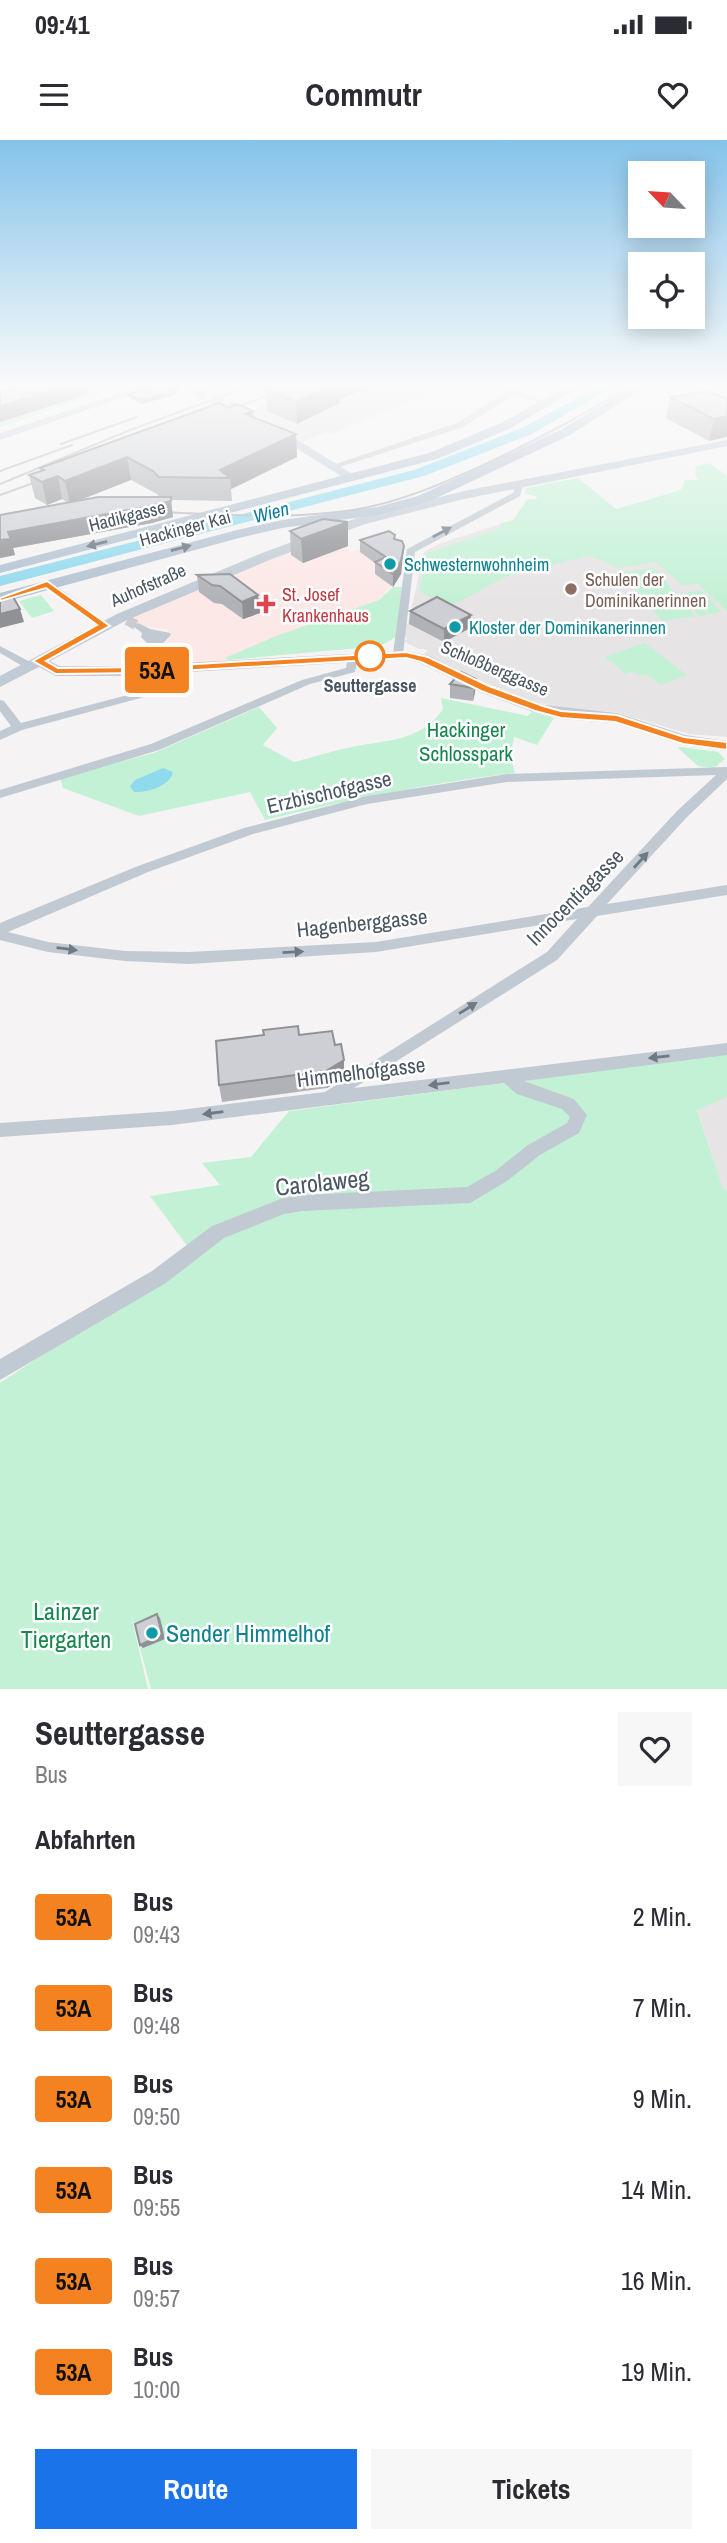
<!DOCTYPE html>
<html lang="de">
<meta charset="utf-8">
<style>
:root{--surface:#fff;--page:#f7f7f7;--text:#2b2b33;--muted:#7c7c81;--accent:#1a73e8}
body{margin:0;font-family:"Archivo Narrow",sans-serif;background:var(--page);color:var(--text);height:100vh;display:flex;flex-direction:column;font-size:26px;white-space:nowrap}
*{box-sizing:border-box;margin:0}
p{font-size:23px;color:var(--muted)}
.icon{flex:none;width:38px;height:38px;fill:none;stroke:currentColor;stroke-width:2;stroke-linecap:round;stroke-linejoin:round}
.map{position:relative;height:1549px;overflow:hidden}
.sheet{display:flex;flex-direction:column;background:var(--surface);flex:1}
.sheet>*{flex:none}
.badge{padding:0 14px;border-radius:5px;font-size:24px;line-height:46px}
.needle{width:46px;rotate:295deg}
.tools{position:absolute;left:628px;top:21px;display:grid;gap:14px}
.tools a{display:grid;place-items:center;width:77px;height:77px;border-radius:0px;background:var(--surface);box-shadow:0 4px 18px #0003;font-size:35px}
.map>.badge{position:absolute;translate:-50% -50%;box-shadow:0 0 0 4px #fff}
h2{padding:0 35px;font-size:26px;line-height:63px}
.round{display:grid;place-items:center;flex:none;width:74px;height:74px;border-radius:0px;background:var(--page)}
.summary{display:flex;align-items:center;justify-content:space-between;height:119px;padding:0 35px}
h1{font-size:33px;font-weight:700;line-height:52px}
.button{display:flex;gap:14px;margin-top:auto;padding:14px 35px}
.button a{flex:1;height:80px;border-radius:0px;background:var(--accent);color:#fff;font-size:28px;font-weight:700;line-height:80px;text-align:center}
.button a+a{background:var(--page);color:var(--text)}
ul{padding:0;list-style:none}
li{display:flex;align-items:center;gap:21px;height:91px;padding:0 35px}
li div{flex:1}
li b{display:block;font-size:26px}
li em{font-style:normal}
li .badge{min-width:77px;font-weight:700;text-align:center}
.status{display:flex;justify-content:space-between;align-items:center;height:49px;padding:0 35px;background:var(--surface);direction:ltr}
.status svg{height:19px;fill:currentColor}
header{display:flex;justify-content:space-between;align-items:center;height:91px;padding:0 35px;background:var(--surface);font-size:32px;font-weight:700}
.map>svg:first-child{display:block}
</style>
<div class="status"><b>09:41</b><svg viewBox="0 0 49 12"><path d="M0 12V9h3v3zM5 12V6h3v6zM10 12V3h3v9zM15 12V0h3v12zM26 1h20v11H26zM47 4h2v5h-2z"/></svg></div>
<header><svg class="icon" aria-label="menu" viewBox="0 0 24 24"><path d="M4 6h16M4 12h16M4 18h16"/></svg>Commutr<svg class="icon" aria-label="heart" viewBox="0 0 24 24"><path d="M12 20l-8-8c-3-5 5-10 8-4 3-6 11-1 8 4z"/></svg></header>
<div class="map">
<svg width="727" height="1549" viewBox="0 0 727 1549">
<rect width="100%" height="100%" fill="#f5f3f3"/>
<g fill="#e6e4e5">
<path d="M317,245H439L446,247L330,294L326,292L302,302L252,273L256,268Z"/>
<path d="M578,338L616,370L727,414V597L689,594L615,572L559,568L528,560L455,531L424,514L428,511L424,509H419L403,501L407,499L403,496L404,484H408L424,412L441,403L513,380L528,359H536L537,356L525,354L527,348Z"/>
<path d="M727,957V1051L723,1050L697,969Z"/>
</g>
<path fill="#fce8e6" d="M331,397L352,412L385,402L401,414L404,420L403,432L379,460L276,496L226,519L228,520L165,525L155,505L167,502L171,493L167,489L144,487L130,478L278,416Z"/>
<g fill="#c3f1d5">
<path d="M0,245H120L123,246L0,287Z"/>
<path d="M710,323L727,336V471L698,444L682,445L656,422L617,428L604,421L587,416L505,437L449,467L419,451L427,413L501,388L500,384L513,380L528,359L536,360L537,356L525,354L527,348L578,338L616,369L681,350L685,340H698L695,335L696,326Z"/>
<path d="M654,428L695,476L662,481L621,432Z"/>
<path d="M393,447H402L396,497L380,506L228,520L225,518L276,496L379,460Z"/>
<path d="M701,450L721,472L699,476L680,454Z"/>
<path d="M41,455L54,471L32,478L19,461Z"/>
<path d="M644,503L687,535L661,545L646,534L640,536L633,531L626,534L605,517Z"/>
<path d="M441,558L528,576L532,572L554,578L537,605L514,597L510,616L515,633C430,643 348,660 265,680L250,652L139,676L63,648L60,637L154,613L259,567L277,588L263,605L294,622C317,616 339,609 362,605C394,600 424,598 443,569Z"/>
<path d="M681,607L718,612L725,619L714,628L698,626L678,608Z"/>
<path d="M727,914V957L697,970L723,1049L727,1051V1549H151L130,1471L148,1549H0V1243L194,1115L150,1056L220,1045L202,1023L251,1017L289,971Z"/>
</g>
<path fill="#90daee" d="M163,628L173,632C170,646 147,653 134,652L130,646L135,640Z"/>
<g fill="none" stroke-linecap="round" stroke-linejoin="round">
<path fill="#90daee" fill-rule="evenodd" d="M601,245H615L532,294L424,336L0,446V436L414,330L522,288Z"/>
<path stroke="#caccce" stroke-width="10" stroke-dasharray="10 5" stroke-linecap="butt" d="M127,480L138,486"/>
<path stroke="#caccce" stroke-width="11" stroke-dasharray="11 6" stroke-linecap="butt" d="M197,251L248,275"/>
<g fill="#c1cad2" fill-rule="evenodd">
<path d="M483,245H494L511,250L518,245H527L518,252L552,263L548,265L513,255L463,287L334,329L327,327L457,283L505,253Z"/>
<path d="M685,245H695L727,258V263Z"/>
<path d="M516,342L523,344L520,356L415,412L403,514L402,516H394L393,514L407,409L513,353Z"/>
<path d="M43,442H51L108,484V488H100L43,446Z"/>
<path d="M138,483L150,489L170,493L171,495L163,503L148,504L141,497L142,493L133,486Z"/>
<path d="M0,506L34,524L35,526L34,528H26L0,513Z"/>
<path d="M353,514L358,517L355,532L310,544L159,610L0,658V650L151,604L302,540L346,528L348,517Z"/>
<path d="M177,542L186,549V553H178L174,549L22,590L0,600V591L11,586L0,571V560L4,561L21,583Z"/>
<path d="M727,627V639L687,677L607,764L727,745V755L597,776L557,820L354,948L727,903V915L524,941L574,959L587,975L579,993L540,1015L507,1041L470,1063L303,1071L284,1074L224,1098L166,1143L0,1240V1219L152,1131L212,1086L283,1058L303,1055L467,1047L495,1031L528,1005L567,983L570,977L562,969L517,954L504,943L172,985L0,997V983L172,971L325,952L547,812L577,779L376,812L189,824L125,821L48,812L0,800V783L138,726L244,688L367,656L507,634ZM716,635L677,671L588,767L376,802L189,812L125,811L48,802L8,792L148,732L253,694L367,664L507,642Z"/>
</g>
<g fill="#c1cbd6" fill-rule="evenodd">
<path d="M145,245H159L0,300V293Z"/>
<path d="M180,245H193L202,251L193,253Z"/>
<path d="M272,289H280L359,338L349,341L272,293Z"/>
<path d="M727,300V306L464,359L365,384L272,419L127,480L50,521L59,526H125L406,511L430,516L490,546L544,565L617,573L685,595L727,601V611L683,605L615,583L561,579L533,572L480,552L420,523L406,519L125,536H56L39,527L0,547V536L117,474L262,413L357,378L464,351Z"/>
</g>
<g fill="#b3c2d1" fill-rule="evenodd">
<path d="M570,245H584L509,289L437,319L0,433V425L429,313L501,283Z"/>
<path d="M635,245H648L570,295L428,362L377,375L282,388L239,398L0,463V453L237,390L282,380L377,367L418,356L562,289Z"/>
</g>
<g stroke="#b5b8bd" stroke-width="2">
<path d="M224,272L296,245"/>
<path d="M61,304L137,277"/>
<path d="M0,331L72,305"/>
<path d="M0,344L130,290L253,245"/>
<path d="M0,355L50,337"/>
<path d="M155,372C221,374 288,380 353,370C403,362 448,341 494,320C541,297 587,274 630,245"/>
</g>
</g>
<g fill="#b0b2b7" fill-rule="evenodd">
<path d="M376,245L340,259V263L297,284L267,271L266,249Z"/>
<path d="M177,250V254L141,264L129,258L128,254Z"/>
<path d="M670,257L727,259L709,301L666,278Z"/>
<path d="M254,278L296,294L297,317L231,349L232,361L171,360L173,377L152,383L13,408L15,415L0,418L68,363L62,359L47,365L35,358L29,335L41,331L40,328ZM131,340L157,354L160,357L76,361Z"/>
<path d="M348,382V406L303,423L291,415L290,391Z"/>
<path d="M394,399L403,418L401,434L393,447L375,434V423L360,412V400Z"/>
<path d="M197,435L258,455L260,473L243,479L222,464L214,463L199,452Z"/>
<path d="M410,471L470,488L444,502L409,484Z"/>
<path d="M476,539L475,552L473,561L450,558V544Z"/>
<path d="M299,895L344,920V937L327,948L222,962L219,945Z"/>
</g>
<g fill="#909195">
<path d="M68,245H92L86,255L0,282V266Z"/>
<path d="M333,245H376L340,259V263L297,284L296,262Z"/>
<path d="M177,250V254L141,264L140,260Z"/>
<path d="M253,271L255,292L245,274Z"/>
<path d="M727,276V297L709,301L714,279Z"/>
<path d="M296,294L297,317L231,349L230,338L220,330Z"/>
<path d="M127,317L131,340L70,364L65,341Z"/>
<path d="M58,336L62,359L47,365L42,342Z"/>
<path d="M171,361L173,377L152,383L13,408L15,415L0,418V400L8,392Z"/>
<path d="M348,382V406L303,423L301,399Z"/>
<path d="M404,406L401,434L393,447V434Z"/>
<path d="M258,455L260,473L243,479L242,462Z"/>
<path d="M20,469L24,482L0,488V474Z"/>
<path d="M471,475L470,488L444,502V489Z"/>
<path d="M476,539L475,552L473,561L474,548Z"/>
<path d="M344,920V937L327,948L326,931Z"/>
<path d="M157,1474L160,1478L165,1499L143,1508L140,1505Z"/>
</g>
<g fill="#cdcfd5" stroke="#909195" stroke-width="2">
<path d="M26,245H68L0,266V253Z"/>
<path d="M156,245H162L177,250L140,260L128,254Z"/>
<path d="M279,245H333L296,262L266,249Z"/>
<path d="M708,251L727,259V276L714,279L670,257Z"/>
<path d="M219,263L229,268L237,264L253,271L245,274L296,294L220,330L230,338L159,337L153,331L127,317L65,341L58,336L42,342L29,335L44,330L40,328Z"/>
<path d="M98,357H171V361L150,366L8,392L11,399L0,400V375Z"/>
<path d="M323,379L348,382L301,399L290,391Z"/>
<path d="M389,391L395,395L394,399L402,401L404,406L401,421L393,434L375,422L386,417L360,400Z"/>
<path d="M230,434L258,455L242,462L220,446L212,445L197,435Z"/>
<path d="M12,455L20,469L0,474V458Z"/>
<path d="M437,457L471,475L444,489L410,471Z"/>
<path d="M461,532L476,539L474,548L450,544Z"/>
<path d="M298,886L299,895L332,891L335,905L341,904L344,920L326,931L219,945L216,901L264,895L263,890Z"/>
<path d="M157,1474L162,1495L140,1505L135,1484Z"/>
</g>
<defs><path id="oneway-solid" d="M-6-.8H1V-3.2L6.5 0L1 3.2V.8H-6Z" transform="scale(1.75)"/></defs>
<g fill="#6e7983">
<use href="#oneway-solid" transform="translate(442 392) rotate(-28)"/>
<use href="#oneway-solid" transform="translate(641 720) rotate(-48)"/>
<use href="#oneway-solid" transform="translate(67 809) rotate(7)"/>
<use href="#oneway-solid" transform="translate(293 812) rotate(-3)"/>
<use href="#oneway-solid" transform="translate(468 868) rotate(-32)"/>
<use href="#oneway-solid" transform="translate(659 917) rotate(174)"/>
<use href="#oneway-solid" transform="translate(439 944) rotate(173)"/>
<use href="#oneway-solid" transform="translate(213 973) rotate(172)"/>
</g>
<g fill="#64717d">
<use href="#oneway-solid" transform="translate(97 404) rotate(166)"/>
<use href="#oneway-solid" transform="translate(181 408) rotate(-15)"/>
</g>
<linearGradient id="sky" x2="0" y2="1"><stop stop-color="#85c3ea"/><stop offset="0.53" stop-color="#fafafa"/><stop offset="1" stop-color="#fafafa" stop-opacity="0"/></linearGradient>
<rect width="727" height="462" fill="url(#sky)"/>
<path fill="#f58220" stroke="#fff" stroke-width="2" d="M47,441L110,486L46,521L58,528L145,527L406,512L428,517L489,546L543,566L561,571L617,575L684,597L727,602V610L683,604L615,582L561,578L535,571L481,551L421,522L406,518L145,533L56,534L33,521L97,485L46,448L0,461V458Z"/>
<g fill="#0f9aa8" stroke="#fff" stroke-width="2.5">
<circle cx="390" cy="424" r="7"/>
<circle cx="455" cy="487" r="7"/>
<circle cx="152" cy="1493" r="7"/>
</g>
<circle fill="#8d6e63" stroke="#fff" stroke-width="2.5" cx="571" cy="449" r="7"/>
<path fill="#e0444e" stroke="#fff" stroke-width="2.5" d="M262.5 453.5h7v7h7v7h-7v7h-7v-7h-7v-7h7z"/>
<circle fill="#fff" stroke="#f58220" stroke-width="3.5" cx="370" cy="516" r="14"/>
<g text-anchor="middle" dominant-baseline="central" stroke-width="5" stroke-linejoin="round" paint-order="stroke">
<g font-size="18" fill="#4a5661" stroke="#fff">
<text transform="translate(127 376) rotate(-14)">Hadikgasse</text>
<text transform="translate(185 388) rotate(-15)">Hackinger Kai</text>
<text transform="translate(148 445) rotate(-24)">Auhofstraße</text>
<text transform="translate(495 528) rotate(23)">Schloßberggasse</text>
</g>
<g font-size="18" fill="#0d838f" stroke="#fff" text-anchor="start">
<text x="404" y="424">Schwesternwohnheim</text>
<text x="469" y="487">Kloster der Dominikanerinnen</text>
</g>
<g font-size="18" fill="#785e54" stroke="#fff" text-anchor="start">
<text x="585" y="439">Schulen der<tspan x="585" dy="21">Dominikanerinnen</tspan></text>
</g>
<g font-size="18" fill="#be3a42" stroke="#fff" text-anchor="start">
<text x="282" y="454">St. Josef<tspan x="282" dy="21">Krankenhaus</tspan></text>
</g>
<g font-size="18" font-weight="bold" fill="#4a5661" stroke="#fff">
<text x="370" y="545">Seuttergasse</text>
</g>
<g font-size="19" font-style="italic" fill="#0c7c9b" stroke="#fff">
<text transform="translate(271 372) rotate(-14)">Wien</text>
</g>
<g font-size="21" fill="#17864f" stroke="#fff">
<text x="466" y="589">Hackinger<tspan x="466" dy="24">Schlosspark</tspan></text>
</g>
<g font-size="21" fill="#4a5661" stroke="#fff">
<text transform="translate(329 652) rotate(-13)">Erzbischofgasse</text>
<text transform="translate(575 757) rotate(-45)">Innocentiagasse</text>
<text transform="translate(362 783) rotate(-6)">Hagenberggasse</text>
<text transform="translate(361 932) rotate(-7)">Himmelhofgasse</text>
</g>
<g font-size="24" fill="#4a5661" stroke="#fff">
<text transform="translate(322 1042) rotate(-6)">Carolaweg</text>
</g>
<g font-size="24" fill="#17864f" stroke="#fff">
<text x="66" y="1471">Lainzer<tspan x="66" dy="28">Tiergarten</tspan></text>
</g>
<g font-size="24" fill="#0d838f" stroke="#fff" text-anchor="start">
<text x="166" y="1493">Sender Himmelhof</text>
</g>
</g>
</svg>
<div class="tools">
<a><svg class="needle" viewBox="-14 -14 28 28"><path d="M0-13l5 13h-10z" fill="#e53935"/><path d="M0 13l5-13h-10z" fill="#7c7c81"/></svg></a>
<a><svg class="icon" aria-label="locate" viewBox="0 0 24 24"><circle cx="12" cy="12" r="6"/><path d="M12 2v4M12 18v4M2 12h4M18 12h4"/></svg></a>
</div>
<b class="badge" style="left:157px;top:530px;background:#f58220;color:#111">53A</b>
</div>
<section class="sheet">
<div class="summary"><div><h1>Seuttergasse</h1><p>Bus</p></div><a class="round"><svg class="icon" aria-label="heart" viewBox="0 0 24 24"><path d="M12 20l-8-8c-3-5 5-10 8-4 3-6 11-1 8 4z"/></svg></a></div>
<h2>Abfahrten</h2>
<ul>
<li><span class="badge" style="background:#f58220;color:#111">53A</span><div><b>Bus</b><p>09:43</p></div><em>2 Min.</em></li>
<li><span class="badge" style="background:#f58220;color:#111">53A</span><div><b>Bus</b><p>09:48</p></div><em>7 Min.</em></li>
<li><span class="badge" style="background:#f58220;color:#111">53A</span><div><b>Bus</b><p>09:50</p></div><em>9 Min.</em></li>
<li><span class="badge" style="background:#f58220;color:#111">53A</span><div><b>Bus</b><p>09:55</p></div><em>14 Min.</em></li>
<li><span class="badge" style="background:#f58220;color:#111">53A</span><div><b>Bus</b><p>09:57</p></div><em>16 Min.</em></li>
<li><span class="badge" style="background:#f58220;color:#111">53A</span><div><b>Bus</b><p>10:00</p></div><em>19 Min.</em></li>
</ul>
<div class="button"><a>Route</a><a>Tickets</a></div>
</section>
